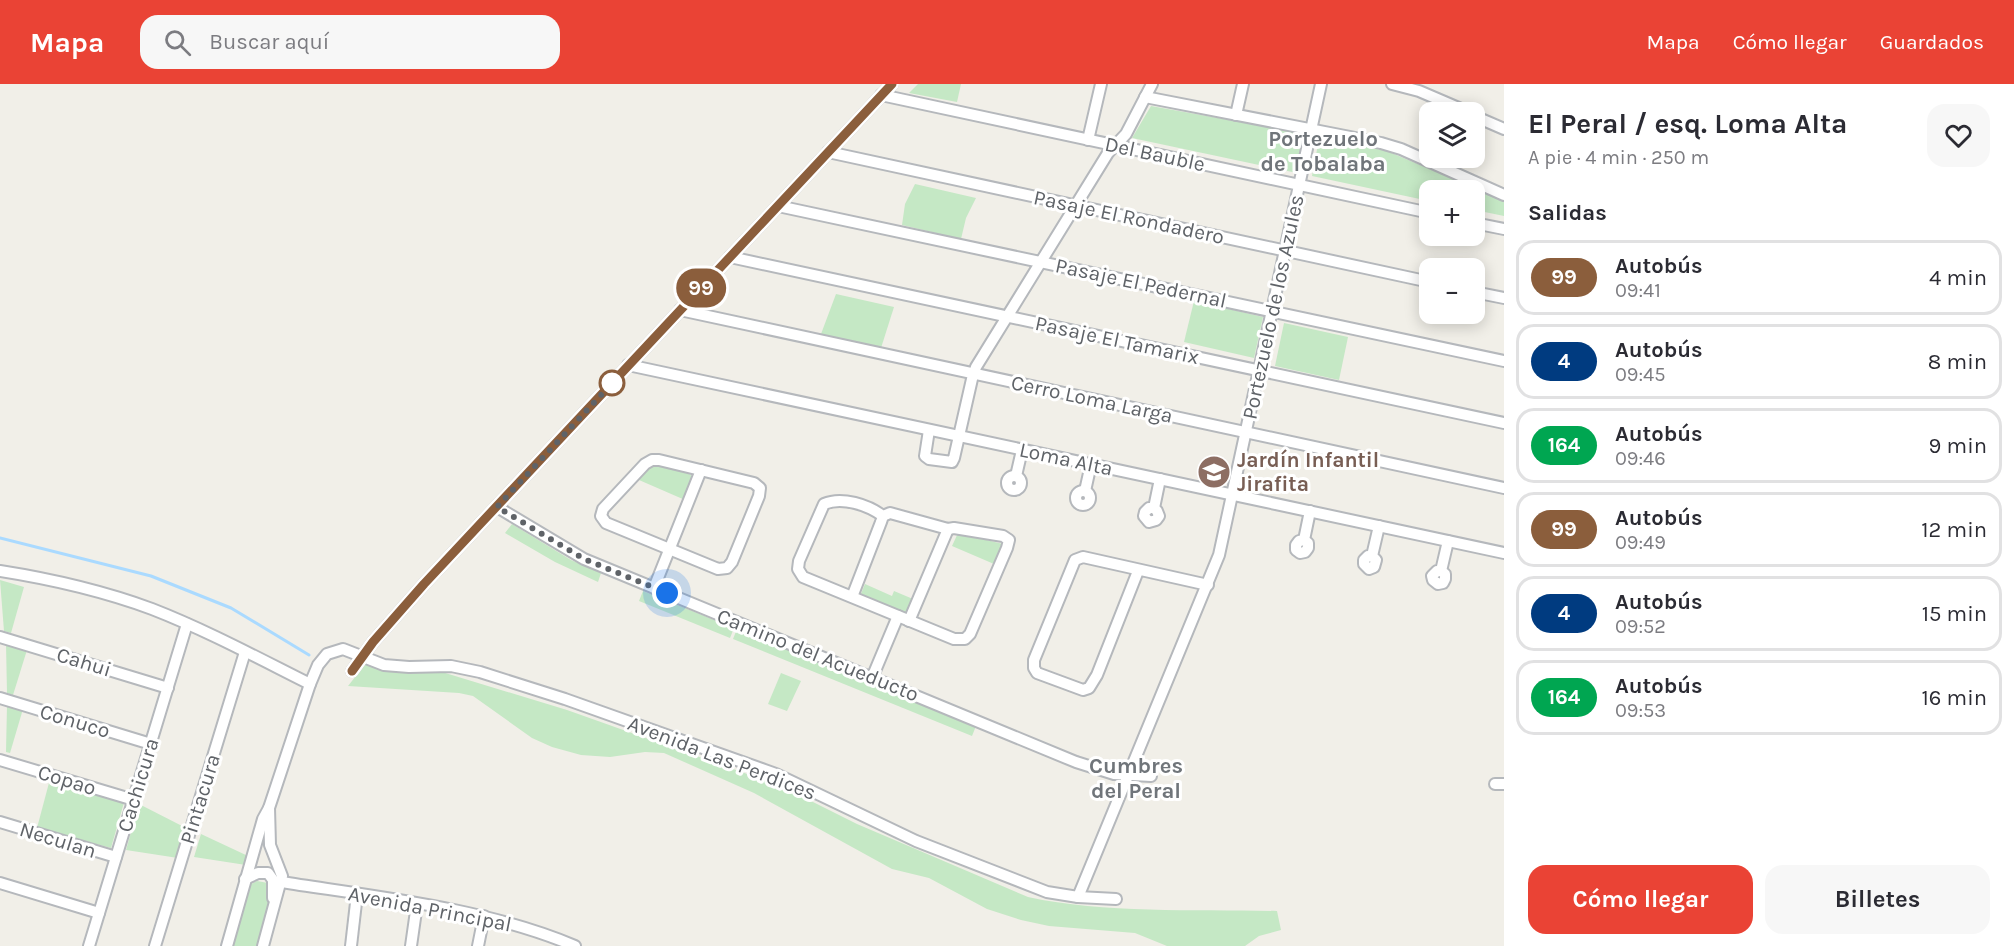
<!DOCTYPE html>
<html lang="es">
<meta charset="utf-8">
<style>
:root{--surface:#fff;--page:#f7f7f7;--text:#2b2b33;--muted:#7c7c81;--line:#e1e1e2;--accent:#ea4335}
body{margin:0;font-family:Karla,sans-serif;background:var(--page);color:var(--text);height:100vh;display:flex;flex-direction:column;font-size:22px;white-space:nowrap}
*{box-sizing:border-box;margin:0}
p{font-size:20px;color:var(--muted)}
.icon{flex:none;width:33px;height:33px;fill:none;stroke:currentColor;stroke-width:2;stroke-linecap:round;stroke-linejoin:round}
.map{position:relative;flex:1;overflow:hidden}
.drawer{display:flex;flex-direction:column;background:var(--surface);width:510px}
.drawer>*{flex:none}
.badge{padding:0 12px;border-radius:20px;font-size:21px;line-height:39px}
.buttons{position:absolute;left:1419px;top:18px;display:grid;gap:12px}
.buttons a{display:grid;place-items:center;width:66px;height:66px;border-radius:12px;background:var(--surface);box-shadow:0 3px 15px #0003;font-size:30px}
.you{position:absolute;width:30px;height:30px;margin:-15px;border:4px solid #fff;border-radius:50%;background:#1a73e8;box-shadow:0 0 0 9px #1a73e833}
.map>.badge{position:absolute;translate:-50% -50%;box-shadow:0 0 0 3px #fff}
h2{padding:0 24px;font-size:22px;line-height:54px}
.round{display:grid;place-items:center;flex:none;width:63px;height:63px;border-radius:18px;background:var(--page)}
.head{display:flex;align-items:center;justify-content:space-between;height:102px;padding:0 24px}
h1{font-size:28px;font-weight:700;line-height:45px}
.primary-button{display:flex;gap:12px;margin-top:auto;padding:12px 24px}
.primary-button a{flex:1;height:69px;border-radius:18px;background:var(--accent);color:#fff;font-size:24px;font-weight:700;line-height:69px;text-align:center}
.primary-button a+a{background:var(--page);color:var(--text)}
ul{padding:0;list-style:none}
li{display:flex;align-items:center;gap:18px;height:75px;margin:0 12px 9px;padding:0 12px;border:3px solid var(--line);border-radius:18px}
li div{flex:1}
li b{display:block;font-size:22px}
li em{font-style:normal}
li .badge{min-width:66px;font-weight:700;text-align:center}
header{display:flex;align-items:center;gap:36px;box-sizing:border-box;height:84px;padding:0 30px;background:var(--accent);color:#fff}
header strong{font-size:28px}
nav{display:flex;gap:33px;margin-inline-start:auto;font-size:21px}
.search{width:420px;height:54px;background:var(--page);display:flex;align-items:center;gap:15px;box-sizing:border-box;padding:0 21px;border-radius:18px;color:var(--muted);font-size:22px}
main{display:flex;flex:1;min-height:0}
.map>svg:first-child{display:block}
</style>
<header>
<strong>Mapa</strong>
<div class="search"><svg class="icon" aria-label="search" viewBox="0 0 24 24"><circle cx="10" cy="10" r="6"/><path d="M15 15l6 6"/></svg>Buscar aquí</div>
<nav><a>Mapa</a><a>Cómo llegar</a><a>Guardados</a></nav>
</header>
<main>
<div class="map">
<svg width="1504" height="862" viewBox="0 0 1504 862">
<rect width="100%" height="100%" fill="#f1efe8"/>
<g fill="#c5e8c5">
<path d="M918,0H961L957,18L909,9Z"/>
<path d="M1151,22L1302,49L1297,89L1132,54Z"/>
<path d="M1319,55L1382,65L1504,116V132L1475,126L1474,106H1430L1429,117L1312,92Z"/>
<path d="M915,100L976,114L966,134L961,155L902,141L905,120Z"/>
<path d="M836,210L894,223L881,264L821,250Z"/>
<path d="M1194,217L1263,233L1254,274L1184,258Z"/>
<path d="M1284,239L1348,253L1339,296L1275,282Z"/>
<path d="M655,381L688,389L692,392L685,416L639,396L649,385Z"/>
<path d="M512,440L571,476L601,489L598,498L555,478L505,449Z"/>
<path d="M958,449L1003,460L994,480L952,462Z"/>
<path d="M0,496L24,503L11,549L4,547Z"/>
<path d="M865,500L892,512L894,507L913,515L907,531L860,512Z"/>
<path d="M643,507L734,544L730,554L639,517Z"/>
<path d="M737,545L976,642L972,652L733,555Z"/>
<path d="M6,560L27,566L13,611L7,609Z"/>
<path d="M367,578L383,586L442,588L567,626L781,702L857,740L1028,813C1106,830 1197,825 1277,827L1281,846L1259,852L1245,862H1167L1135,849L1049,842L1021,836L987,825L929,794L892,785L754,709L664,669L645,668L610,673L581,671L552,663L532,654L473,612L459,609L348,602Z"/>
<path d="M781,589L801,597L787,627L768,620Z"/>
<path d="M7,621L23,625L10,669L6,668Z"/>
<path d="M50,695L125,715L111,764L37,744Z"/>
<path d="M139,720L186,744L178,774L126,766Z"/>
<path d="M201,750L248,772L246,781L194,773Z"/>
<path d="M257,797L268,799L271,821L259,862H231L248,802Z"/>
</g>
<g fill="none" stroke-linecap="round" stroke-linejoin="round">
<path stroke="#aadaff" stroke-width="3" d="M0,454L151,492L231,524L309,571"/>
<g stroke="#b5b8bc" stroke-width="14">
<g id="minor">
<path d="M1392,0L1419,7L1468,28"/>
<path d="M881,11L1430,129"/>
<path d="M1145,13L1381,59L1401,65L1504,111"/>
<path d="M1236,31L1243,0"/>
<path d="M1474,32L1504,45"/>
<path d="M1088,56L1101,0"/>
<path d="M828,68L1430,198"/>
<path d="M778,122L1504,277"/>
<path d="M1474,139L1504,145"/>
<path d="M730,173L1504,339"/>
<path d="M1474,208L1504,214"/>
<path d="M680,226L1504,404"/>
<path d="M628,281L1504,469"/>
<path d="M929,346L925,372L929,375L952,378L954,374L972,295L976,283L1108,69L1126,50L1152,0"/>
<path d="M652,376H659L754,399L760,404L759,412L732,478L727,484L718,485L606,439L601,432L603,425L645,380Z"/>
<circle cx="1014" cy="399" r="7"/>
<path d="M1016,392L1022,366"/>
<circle cx="1083" cy="414" r="7"/>
<path d="M1085,407L1091,380"/>
<path d="M497,423L584,475L1076,678L1114,690L1151,692"/>
<path d="M1154,424H1149L1145,428L1144,432L1149,438L1156,436L1159,432L1157,427L1154,424L1160,395"/>
<path d="M1304,456L1299,457L1296,461V466L1300,469L1305,468L1308,464V459L1304,456L1310,427"/>
<path d="M1372,472H1368L1364,476V480L1369,485L1374,483L1376,476L1372,472L1379,442"/>
<path d="M0,487C51,495 103,507 152,525C206,546 258,574 310,600"/>
<path d="M1138,487L1097,591L1089,604L1083,606L1037,589L1034,584V576L1075,476L1083,473L1208,501"/>
<path d="M1441,487H1437L1432,492L1433,496L1438,500L1443,499L1445,495V490L1441,487L1448,457"/>
<path d="M654,504L701,386"/>
<path d="M852,513L881,438L883,432L890,429L948,445L954,444L1003,452L1009,456L1007,464L970,550L965,555H954L803,493L798,485L799,477L824,420C842,412 868,421 883,432"/>
<path d="M909,537L948,445"/>
<path d="M0,553L168,604"/>
<path d="M352,587L373,558L424,500L892,0"/>
<path d="M872,594L898,532"/>
<path d="M0,614L151,660"/>
<path d="M0,676L134,716"/>
<path d="M1495,700H1504"/>
<path d="M0,738L116,773"/>
<path d="M245,795L258,789H268L273,796V814"/>
<path d="M281,798C378,813 485,824 575,862"/>
<path d="M0,799L99,829"/>
<path d="M1078,813L1219,471L1321,0"/>
<path d="M89,862L187,540"/>
<path d="M155,862L245,568"/>
<path d="M227,862L263,735L269,724L310,600L318,581L327,570L343,565L384,581L409,583L451,582L480,588L565,615L776,690L916,757L1047,808L1078,813L1116,815"/>
<path d="M263,862L282,792L270,761L269,724"/>
<path d="M351,862L357,810"/>
<path d="M411,862L417,820"/>
<path d="M478,862L484,832"/>
</g>
</g>
<use href="#minor" stroke="#fff" stroke-width="10"/>
</g>
<g fill="none" stroke-linecap="round" stroke-linejoin="round">
<g stroke="#fff" stroke-width="14">
<path id="line" d="M352,587L373,558L424,500L892,0"/>
</g>
<use href="#line" stroke="#8b5e3c" stroke-width="9"/>
<path stroke="#5f6368" stroke-width="6" stroke-dasharray="0 10.8" d="M612,299L614,297L497,423L584,475L667,509"/>
</g>
<defs>
<g id="school-disc" transform="scale(1.725)"><circle r="9.5" fill="#8d6e63" stroke="#fff"/><path d="M0-5L7-2L0 1L-7-2ZM-4 1L0 2.5L4 1V4Q0 6-4 4Z" fill="#fff"/></g>
</defs>
<g fill-rule="evenodd">
<use href="#school-disc" x="1214" y="388"/>
</g>
<circle fill="#fff" stroke="#8b5e3c" stroke-width="3" cx="612" cy="299" r="12"/>
<g text-anchor="middle" dominant-baseline="central" stroke-width="6" stroke-linejoin="round" paint-order="stroke">
<g font-size="21" fill="#5f6368" stroke="#fff">
<text transform="translate(1155 70) rotate(12)">Del Bauble</text>
<text transform="translate(1129 133) rotate(12)">Pasaje El Rondadero</text>
<text transform="translate(1141 199) rotate(12)">Pasaje El Pedernal</text>
<text transform="translate(1273 223) rotate(-78)">Portezuelo de los Azules</text>
<text transform="translate(1117 256) rotate(12)">Pasaje El Tamarix</text>
<text transform="translate(1092 315) rotate(12)">Cerro Loma Larga</text>
<text transform="translate(1066 375) rotate(12)">Loma Alta</text>
<text transform="translate(818 571) rotate(22)">Camino del Acueducto</text>
<text transform="translate(84 578) rotate(17)">Cahui</text>
<text transform="translate(75 637) rotate(17)">Conuco</text>
<text transform="translate(722 674) rotate(21)">Avenida Las Perdices</text>
<text transform="translate(67 696) rotate(17)">Copao</text>
<text transform="translate(138 701) rotate(-73)">Cachicura</text>
<text transform="translate(200 715) rotate(-73)">Pintacura</text>
<text transform="translate(58 756) rotate(17)">Neculan</text>
<text transform="translate(430 825) rotate(11)">Avenida Principal</text>
</g>
<g font-size="21" font-weight="bold" fill="#785e54" stroke="#fff" text-anchor="start">
<text x="1237" y="376">Jardín Infantil<tspan x="1237" dy="24">Jirafita</tspan></text>
</g>
<g font-size="22" font-weight="bold" fill="#70757a" stroke="#fff">
<text x="1323" y="55">Portezuelo<tspan x="1323" dy="25">de Tobalaba</tspan></text>
<text x="1136" y="682">Cumbres<tspan x="1136" dy="25">del Peral</tspan></text>
</g>
</g>
</svg>
<div class="buttons">
<a><svg class="icon" aria-label="layers" viewBox="0 0 24 24"><path d="M12 4l9 5-9 5-9-5zM3 14l9 5 9-5"/></svg></a>
<a>+</a>
<a>−</a>
</div>
<div class="you" style="left:667px;top:509px"></div>
<b class="badge" style="left:701px;top:204px;background:#8b5e3c;color:#fff">99</b>
</div>
<section class="drawer">
<div class="head"><div><h1>El Peral / esq. Loma Alta</h1><p>A pie · 4 min · 250 m</p></div><a class="round"><svg class="icon" aria-label="heart" viewBox="0 0 24 24"><path d="M12 20l-8-8c-3-5 5-10 8-4 3-6 11-1 8 4z"/></svg></a></div>
<h2>Salidas</h2>
<ul>
<li><span class="badge" style="background:#8b5e3c;color:#fff">99</span><div><b>Autobús</b><p>09:41</p></div><em>4 min</em></li>
<li><span class="badge" style="background:#003b80;color:#fff">4</span><div><b>Autobús</b><p>09:45</p></div><em>8 min</em></li>
<li><span class="badge" style="background:#00a651;color:#fff">164</span><div><b>Autobús</b><p>09:46</p></div><em>9 min</em></li>
<li><span class="badge" style="background:#8b5e3c;color:#fff">99</span><div><b>Autobús</b><p>09:49</p></div><em>12 min</em></li>
<li><span class="badge" style="background:#003b80;color:#fff">4</span><div><b>Autobús</b><p>09:52</p></div><em>15 min</em></li>
<li><span class="badge" style="background:#00a651;color:#fff">164</span><div><b>Autobús</b><p>09:53</p></div><em>16 min</em></li>
</ul>
<div class="primary-button"><a>Cómo llegar</a><a>Billetes</a></div>
</section>
</main>
